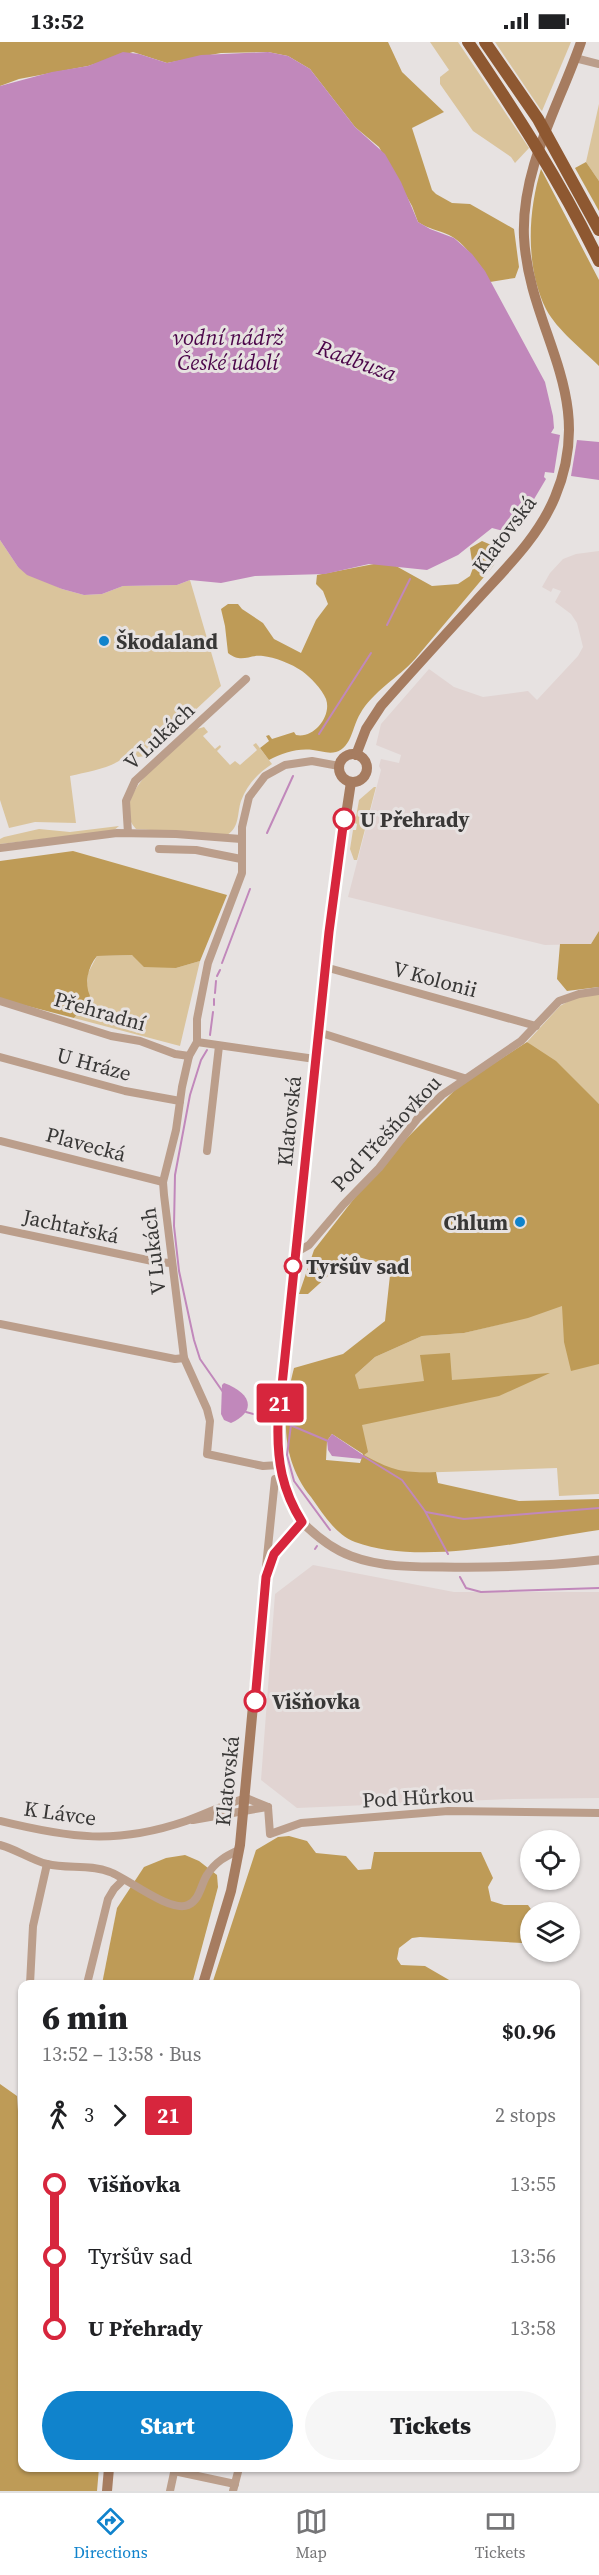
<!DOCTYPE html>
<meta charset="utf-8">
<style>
:root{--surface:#fff;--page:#f6f6f6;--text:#202124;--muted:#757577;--line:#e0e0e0;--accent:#1083cc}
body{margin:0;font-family:"Source Serif 4",serif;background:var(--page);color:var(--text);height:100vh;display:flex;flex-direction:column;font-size:22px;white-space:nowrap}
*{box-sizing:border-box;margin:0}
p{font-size:20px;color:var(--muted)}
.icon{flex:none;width:33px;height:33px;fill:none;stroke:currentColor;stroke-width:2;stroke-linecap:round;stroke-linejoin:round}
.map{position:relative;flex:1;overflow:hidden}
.side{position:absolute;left:18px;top:1938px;width:562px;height:492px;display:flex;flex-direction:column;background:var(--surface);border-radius:12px;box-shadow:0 2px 4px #0004}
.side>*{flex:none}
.badge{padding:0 12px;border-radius:4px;font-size:21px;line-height:39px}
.tools{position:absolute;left:520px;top:1788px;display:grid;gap:12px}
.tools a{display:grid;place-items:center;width:60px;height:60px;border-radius:50%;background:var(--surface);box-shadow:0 2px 4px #0004;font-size:30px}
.map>.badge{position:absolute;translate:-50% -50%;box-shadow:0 0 0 3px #fff}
.legs{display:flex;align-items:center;gap:9px;height:66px;padding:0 24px;font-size:20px}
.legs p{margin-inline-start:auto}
.headline{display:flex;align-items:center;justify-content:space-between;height:102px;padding:0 24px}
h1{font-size:33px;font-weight:800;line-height:45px}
.primary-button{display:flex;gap:12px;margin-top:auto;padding:12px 24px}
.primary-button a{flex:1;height:69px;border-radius:36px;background:var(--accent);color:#fff;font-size:24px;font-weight:800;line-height:69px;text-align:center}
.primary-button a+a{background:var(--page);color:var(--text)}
ul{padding:0 24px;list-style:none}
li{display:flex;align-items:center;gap:21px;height:72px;font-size:22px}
li i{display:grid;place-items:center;width:9px;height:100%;margin:0 8px;background:currentColor}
li i::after{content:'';width:15px;height:15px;margin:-8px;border:4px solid;border-radius:50%;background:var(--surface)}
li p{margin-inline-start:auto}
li:first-child i{background:linear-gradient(#0000 50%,currentColor 0)}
li:last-child i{background:linear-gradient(currentColor 50%,#0000 0)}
.status{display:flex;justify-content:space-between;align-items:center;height:42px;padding:0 30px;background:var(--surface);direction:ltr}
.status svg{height:16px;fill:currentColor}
.dock{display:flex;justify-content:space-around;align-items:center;height:84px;border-top:2px solid var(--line);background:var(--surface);font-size:16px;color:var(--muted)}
.dock a{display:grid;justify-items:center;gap:3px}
.dock .active{color:var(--accent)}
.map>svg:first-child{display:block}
</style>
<div class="status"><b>13:52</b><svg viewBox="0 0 49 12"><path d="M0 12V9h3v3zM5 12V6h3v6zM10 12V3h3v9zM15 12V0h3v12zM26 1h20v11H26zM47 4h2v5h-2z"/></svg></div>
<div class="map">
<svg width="599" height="2449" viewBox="0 0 599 2449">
<rect width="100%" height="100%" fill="#e7e2e1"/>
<g fill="#e1d4d2">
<path d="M599,509V889L591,902L545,903L348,855L381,728L379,724L381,717L399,721L401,713L376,703L381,682L429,627L454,645L483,655L528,649L537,658L578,614L583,605L577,581L571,572L555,560L561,549L553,546L551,550L542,545L550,531L563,517L576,512Z"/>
<path d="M313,1523L454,1550H599V1756L512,1757L297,1766L261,1738L275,1552Z"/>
</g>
<g fill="#dac49c">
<path d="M430,0H458L529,106L515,121L511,115L473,89L440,42V35L449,28Z"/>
<path d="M495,0H571L542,69L541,68Z"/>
<path d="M599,62V139L586,120Z"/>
<path d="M0,498L18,525L62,547L84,553L102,552L123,544L177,543L190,538L221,644L146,714L138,715L131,710C115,726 91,729 70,734L76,781L35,780L9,786L0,758Z"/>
<path d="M204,685L208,690L203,694L215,707L220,703L221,705L217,709L230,723L235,719L240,723L257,708L253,703L256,701L272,722C258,731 247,743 241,759C237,771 240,785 227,793L136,787C106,754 175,707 197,687Z"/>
<path d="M374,745H376L357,818H354L350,807L353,788H356L357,782L355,781L359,758Z"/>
<path d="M119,784L113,789L0,802V797L4,795L39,787L70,790Z"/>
<path d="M132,913L176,926L200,919L180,1004L74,976L85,964L88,931L97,914Z"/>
<path d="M599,952V1062L527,1000L560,964L574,956Z"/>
<path d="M599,1249V1452L559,1454L557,1426L413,1431L390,1428L363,1413L355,1333L375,1315L422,1294L464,1291L505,1281L551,1261Z"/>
</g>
<g fill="#be9b57" fill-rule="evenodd">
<path d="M0,0H388L402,30L444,70L412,86L432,148L436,152L452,161L470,162L514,187L519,225L515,236L490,240C484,227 463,199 449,193C438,188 428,187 418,180L412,164L379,105L355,85L310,27L288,14L268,10L221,11L167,21L133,10L88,24L19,37L0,44Z"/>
<path d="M586,120L599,139V169L575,126Z"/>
<path d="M541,127L599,238V324C582,307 557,288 546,267C525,225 528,169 541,127Z"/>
<path d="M482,499L496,505L494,523L415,617C398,636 373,649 360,672C352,685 352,705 336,710C328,712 321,709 313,708C297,706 283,711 269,718L260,706L269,699L266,694L269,693L272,697L294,690L296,693C314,697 332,674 326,657C322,647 310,635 302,629C292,622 274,615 263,614C249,612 242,622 228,611L225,584L221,567L228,562H238L242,567L263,581L274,597L301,611L316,578L328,562L323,549L316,542L317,533L379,521L396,524L432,544L458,542L470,534L473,526L470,506Z"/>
<path d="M73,809L227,853L200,919L176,926L144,925L132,913L97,914C88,925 84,941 90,954L85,964L74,976L0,957V819Z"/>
<path d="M599,889V945L567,949L557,937L560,902H591Z"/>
<path d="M527,1000L556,1019L599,1062V1322L571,1329L564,1300L562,1264L528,1276L464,1291L422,1294L375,1315L355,1333L359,1347L424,1339L420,1313L450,1311L452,1338L550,1331L499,1354L362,1383L368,1410L364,1413C393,1429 403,1431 436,1430L438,1441L519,1459L599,1457V1488C529,1498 422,1525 355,1500C335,1492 323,1472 311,1455C280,1416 282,1372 294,1326L343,1312L385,1279L391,1224L351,1213L308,1252H299L314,1208L360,1149L409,1094L459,1044ZM332,1392L363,1412L360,1421L326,1418L327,1399Z"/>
<path d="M289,1794L307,1799L316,1811L346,1814L358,1828L371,1827L374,1810H481L493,1836L488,1845L491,1859L504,1863H528L533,1870L528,1898L522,1901L420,1895L412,1896L399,1906L397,1917L401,1923L425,1924L456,1942H212L256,1808L278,1795Z"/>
<path d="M185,1813L199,1819L217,1833L218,1845L192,1942H102L117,1866L144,1825L166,1816Z"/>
<path d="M0,2042L17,2054L19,2084L22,2094V2426H99L97,2449H0Z"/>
</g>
<g fill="#c188bb">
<path d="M123,10L139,12L167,21L201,13L268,10L288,14L310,27L355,85L385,112L401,140L418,180L430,187L454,196L472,212L485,229L545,340L553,374L554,386L551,391L560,393L554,431L545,430L544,435L546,437L527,469L510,488L507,490L492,486L458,513L427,528L369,522L325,532L255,534L221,541L190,538L177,543L123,544L102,552L84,553L62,547L27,533L18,525L0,498V44L52,30L88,24Z"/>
<path d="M577,398L599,400V438L571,434Z"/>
<path d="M224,1341C249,1350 259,1368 231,1381L224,1378L221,1372L222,1343Z"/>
<path d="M332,1392L363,1413L362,1417L332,1414L328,1408L327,1399Z"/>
</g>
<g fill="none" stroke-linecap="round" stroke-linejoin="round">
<g stroke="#c188bb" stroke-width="2">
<path d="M387,583L410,537"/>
<path d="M319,692L371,611"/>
<path d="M267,791L293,734"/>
<path d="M222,921L250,847"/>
<path d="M217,934L220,928"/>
<path d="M215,951L216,939"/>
<path d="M214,963V957"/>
<path d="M210,993L213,970"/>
<path d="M207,1008L201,1018L190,1053L175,1133L174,1184L179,1229L194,1298L200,1317L223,1350"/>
<path d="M246,1370L275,1378"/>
<path d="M283,1380L328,1399"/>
<path d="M291,1383L287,1413L294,1439L330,1488"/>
<path d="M363,1414L402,1438L425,1469L448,1512"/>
<path d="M426,1470L464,1477L599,1466"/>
<path d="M315,1507L317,1504"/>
<path d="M460,1535L466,1546L481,1550L599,1546"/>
</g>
<g stroke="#bb9e8b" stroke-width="8">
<path d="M575,16L599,22"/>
<path d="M128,791L126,759L135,739L246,637"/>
<path d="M0,806L117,791L176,792L241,797"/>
<path d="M159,807L196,808L241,817"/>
<path d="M325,925L536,984"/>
<path d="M0,959L111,994L140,999L175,1012L189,1014"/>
<path d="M318,990L464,1036"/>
<path d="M197,1000L315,1017"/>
<path d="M0,1015L125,1049L180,1059"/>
<path d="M0,1099L163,1140"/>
<path d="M207,1109L219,1004"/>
<path d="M0,1187L157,1220L171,1221"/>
<path d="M295,1211L309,1203L343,1163L379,1126L418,1076L442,1053L521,999L559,959L579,952L599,949"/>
<path d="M0,1282L175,1317L184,1316"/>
<path d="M279,1423L263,1424L207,1412L210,1379L207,1367L184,1316L164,1153L163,1140L176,1088L182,1045L189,1014L197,1000V977L208,921L242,831V785L249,755L265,734L285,723L312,719L339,724"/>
<path d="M266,1525L275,1437"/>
<path d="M268,1765L270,1792L301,1781L448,1769L599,1771"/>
<path d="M193,1778L267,1765"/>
<path d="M0,1779C69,1796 116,1803 186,1779C206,1772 225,1762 246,1756L268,1765"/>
<path d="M0,1803C16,1807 31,1818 47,1822C67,1827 90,1822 110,1830C127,1836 170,1871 188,1863C200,1858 201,1842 207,1833C215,1820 226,1814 239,1808"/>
<path d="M30,1942L33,1884L47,1822"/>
<path d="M87,1942L108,1857L114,1847L123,1838"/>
<path d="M174,2429L235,2442"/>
<path d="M170,2449L175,2426"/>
<path d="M233,2449L239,2426"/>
</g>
<path stroke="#bb9e8b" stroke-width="9" d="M302,1480C317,1495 332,1507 351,1514C380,1525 412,1525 442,1525C495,1526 547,1524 599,1518"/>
<g stroke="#a67c60" stroke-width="10">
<circle cx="353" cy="726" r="14"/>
<path d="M356,713L366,687L381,664C412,629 444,594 476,559C505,527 538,496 555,455C598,353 529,290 524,195C521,126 559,64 581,0"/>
<path d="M203,1942L231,1849L240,1803L265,1535C273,1512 285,1497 302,1480C282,1448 277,1419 278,1382L331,872L351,740"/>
<path d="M107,2449L109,2426"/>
</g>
<g stroke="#8e5831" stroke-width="12">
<path d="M468,0C516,71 562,142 599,219"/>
<path d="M485,0L538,77L599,188"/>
</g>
</g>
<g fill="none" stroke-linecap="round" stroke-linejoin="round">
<g stroke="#fff" stroke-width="14">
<path id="line-1" d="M255,1659L266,1535L274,1512L302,1480C282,1448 277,1419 278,1382L329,890L344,777"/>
</g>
<use href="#line-1" stroke="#d7263d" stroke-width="9"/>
</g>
<g fill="#1083cc" stroke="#e7e2e1" stroke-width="2">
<circle cx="104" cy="599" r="6"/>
<circle cx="520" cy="1180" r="6"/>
</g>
<g fill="#fff" stroke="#d7263d" stroke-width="3">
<circle cx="344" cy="777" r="10"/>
<circle cx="293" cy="1224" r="8"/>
<circle cx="255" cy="1659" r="10"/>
</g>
<g text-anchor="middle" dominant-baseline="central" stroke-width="6" stroke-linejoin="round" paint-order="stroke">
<g font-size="21" fill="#383736" stroke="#e7e2e1">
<text transform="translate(504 492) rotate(-53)">Klatovská</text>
<text transform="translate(159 694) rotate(-43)">V Lukách</text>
<text transform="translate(435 937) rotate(15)">V Kolonii</text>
<text transform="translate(100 969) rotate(16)">Přehradní</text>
<text transform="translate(94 1022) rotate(15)">U Hráze</text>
<text transform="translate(289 1079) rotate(-84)">Klatovská</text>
<text transform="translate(386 1091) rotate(-47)">Pod Třešňovkou</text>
<text transform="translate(86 1102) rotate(15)">Plavecká</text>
<text transform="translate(71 1184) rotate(12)">Jachtařská</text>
<text transform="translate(153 1209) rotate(-97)">V Lukách</text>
<text transform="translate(227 1739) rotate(-84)">Klatovská</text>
<text transform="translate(418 1755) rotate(-3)">Pod Hůrkou</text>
<text transform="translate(60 1771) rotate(8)">K Lávce</text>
</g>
<g font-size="21" font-weight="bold" fill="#383736" stroke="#e7e2e1" text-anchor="start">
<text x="116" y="599">Škodaland</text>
<text x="508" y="1180" text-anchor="end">Chlum</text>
</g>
<g font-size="21" font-weight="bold" fill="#383736" stroke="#e7e2e1" text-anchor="start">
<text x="360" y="777">U Přehrady</text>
<text x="306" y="1224">Tyršův sad</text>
<text x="272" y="1659">Višňovka</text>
</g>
<g font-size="22" font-style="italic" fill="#4b0549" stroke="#e7e2e1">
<text x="228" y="295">vodní nádrž<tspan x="228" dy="25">České údolí</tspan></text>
<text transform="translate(357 318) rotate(20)">Radbuza</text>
</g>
</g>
</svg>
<div class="tools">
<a><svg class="icon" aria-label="locate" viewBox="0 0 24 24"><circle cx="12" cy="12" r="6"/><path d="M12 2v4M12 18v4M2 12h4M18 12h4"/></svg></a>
<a><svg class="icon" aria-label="layers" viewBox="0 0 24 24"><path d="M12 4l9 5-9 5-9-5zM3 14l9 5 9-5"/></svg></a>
</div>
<b class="badge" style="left:280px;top:1361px;background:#d7263d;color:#fff">21</b>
<section class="side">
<div class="headline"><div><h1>6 min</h1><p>13:52 – 13:58 · Bus</p></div><b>$0.96</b></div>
<div class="legs"><svg class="icon" aria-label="walk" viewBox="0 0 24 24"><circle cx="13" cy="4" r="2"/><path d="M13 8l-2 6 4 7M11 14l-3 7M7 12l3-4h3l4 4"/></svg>3<svg class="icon" aria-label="forward" viewBox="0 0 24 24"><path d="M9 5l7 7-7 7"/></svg><b class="badge" style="background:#d7263d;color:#fff">21</b><p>2 stops</p></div>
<ul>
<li><i style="color:#d7263d"></i><b>Višňovka</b><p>13:55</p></li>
<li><i style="color:#d7263d"></i><span>Tyršův sad</span><p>13:56</p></li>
<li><i style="color:#d7263d"></i><b>U Přehrady</b><p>13:58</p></li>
</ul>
<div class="primary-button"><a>Start</a><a>Tickets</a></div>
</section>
</div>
<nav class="dock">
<a class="active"><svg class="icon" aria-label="directions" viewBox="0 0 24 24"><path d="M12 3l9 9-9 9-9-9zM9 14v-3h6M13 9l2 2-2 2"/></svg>Directions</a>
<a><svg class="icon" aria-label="map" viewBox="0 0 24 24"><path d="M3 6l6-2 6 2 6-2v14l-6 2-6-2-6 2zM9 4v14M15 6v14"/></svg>Map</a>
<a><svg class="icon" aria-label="tickets" viewBox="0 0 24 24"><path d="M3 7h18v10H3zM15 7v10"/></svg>Tickets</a>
</nav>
